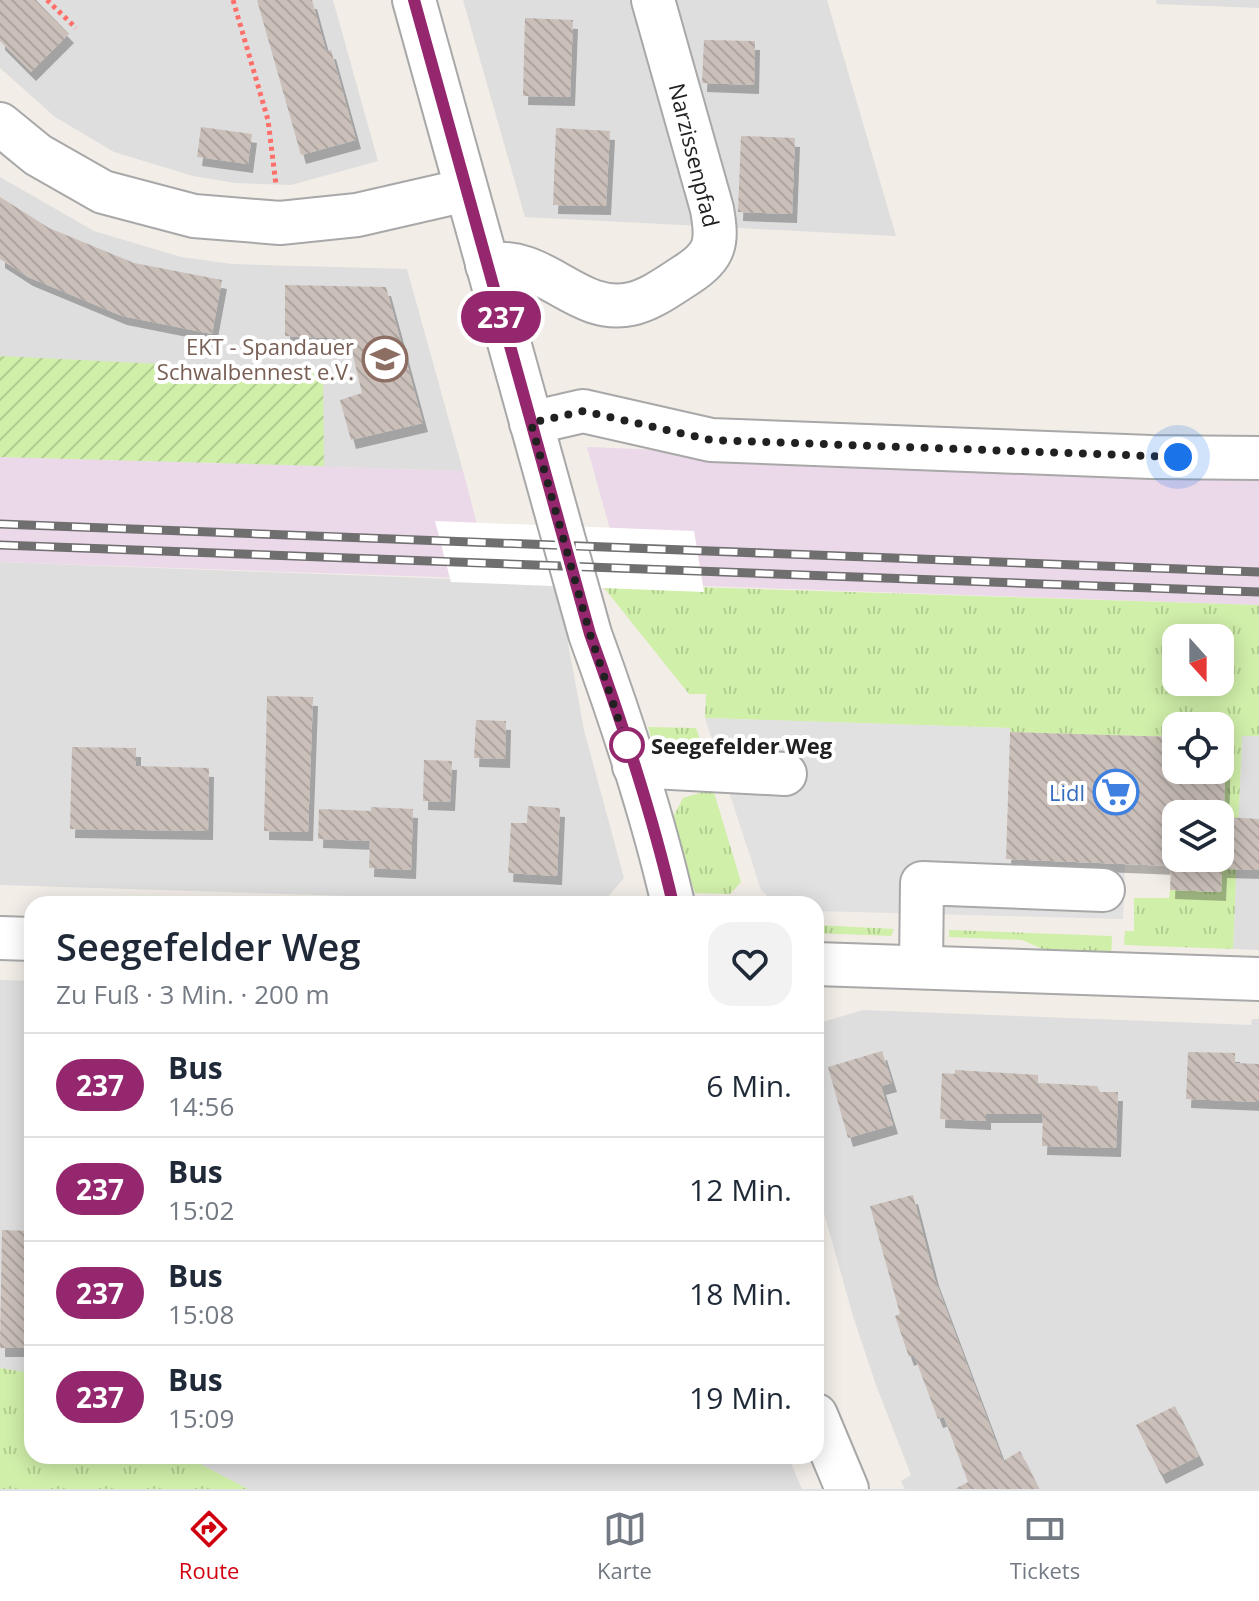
<!DOCTYPE html>
<html lang="de">
<meta charset="utf-8">
<style>
:root{--surface:#fff;--page:#f2f2f3;--text:#1f2937;--muted:#747a83;--line:#e0e1e3;--accent:#d1000f}
body{margin:0;font-family:"Open Sans",sans-serif;background:var(--page);color:var(--text);height:100vh;display:flex;flex-direction:column;font-size:30px;white-space:nowrap}
*{box-sizing:border-box;margin:0}
p{font-size:26px;color:var(--muted)}
.icon{flex:none;width:44px;height:44px;fill:none;stroke:currentColor;stroke-width:2;stroke-linecap:round;stroke-linejoin:round}
.map{position:relative;flex:1;overflow:hidden}
.panel{position:absolute;left:24px;top:896px;width:800px;height:568px;display:flex;flex-direction:column;background:var(--surface);border-radius:24px;box-shadow:0 4px 20px #0003}
.panel>*{flex:none}
.badge{padding:0 16px;border-radius:26px;font-size:28px;line-height:52px}
.needle{width:52px;rotate:159deg}
.tools{position:absolute;left:1162px;top:624px;display:grid;gap:16px}
.tools a{display:grid;place-items:center;width:72px;height:72px;border-radius:16px;background:var(--surface);box-shadow:0 4px 20px #0003;font-size:40px}
.you{position:absolute;width:40px;height:40px;margin:-20px;border:6px solid #fff;border-radius:50%;background:#1a73e8;box-shadow:0 0 0 12px #1a73e833}
.map>.badge{position:absolute;translate:-50% -50%;box-shadow:0 0 0 4px #fff}
.round{display:grid;place-items:center;flex:none;width:84px;height:84px;border-radius:24px;background:var(--page)}
.overview{display:flex;align-items:center;justify-content:space-between;height:136px;padding:0 32px}
h1{font-size:38px;font-weight:600;line-height:60px}
ul{padding:0;list-style:none}
li{display:flex;align-items:center;gap:24px;height:104px;padding:0 32px;border-top:2px solid var(--line)}
li div{flex:1}
li b{display:block;font-size:30px}
li em{font-style:normal}
li .badge{min-width:88px;font-weight:700;text-align:center}
.tabs{display:flex;justify-content:space-around;align-items:center;height:112px;border-top:2px solid var(--line);background:var(--surface);font-size:22px;color:var(--muted)}
.tabs a{display:grid;justify-items:center;gap:4px}
.tabs .on{color:var(--accent)}
.map>svg:first-child{display:block}
</style>
<div class="map">
<svg width="1259" height="1489" viewBox="0 0 1259 1489">
<defs>
<pattern id="grass-tufts" width="24" height="20" patternUnits="userSpaceOnUse" patternTransform="scale(2)"><rect width="24" height="20" fill="#d0efa9"/><path d="M3 7l-1-3M5 7V3M7 7l1-3M15 17l-1-3M17 17v-4M19 17l1-3" fill="none" stroke="#b2cd91"/></pattern>
<pattern id="garden-furrows" width="10" height="10" patternUnits="userSpaceOnUse" patternTransform="scale(2)"><rect width="10" height="10" fill="#d0efa9"/><path d="M-1 1l2-2M0 10L10 0M9 11l2-2" fill="none" stroke="#b2cd91"/></pattern>
<pattern id="building-back-hatch" width="6" height="6" patternUnits="userSpaceOnUse" patternTransform="scale(2)"><rect width="6" height="6" fill="#cabfb9"/><path d="M-1 5l2 2M0 0l6 6M5-1l2 2" fill="none" stroke="#ada49f"/></pattern>
<filter id="shadow"><feDropShadow dx="5" dy="9" stdDeviation="0" flood-color="#0004"/></filter>
</defs>
<rect width="100%" height="100%" fill="#f2ede7"/>
<g fill="#dfdede">
<path d="M0,0H333L378,161L291,185L235,183L193,176L114,152L55,117L0,68Z"/>
<path d="M463,0H827L896,236L525,217Z"/>
<path d="M1156,0H1259V8L1157,4Z"/>
<path d="M0,177L94,231L181,257L232,264L407,269L463,471L0,457Z"/>
<path d="M0,562L557,583L584,730L624,878L602,904L0,885Z"/>
<path d="M1242,735L1259,736V950L1233,949Z"/>
<path d="M0,980L32,981V1375L25,1372L0,1368Z"/>
<path d="M863,1010L1251,1025L1252,1019H1259V1489H905L901,1481L911,1475L876,1385L853,1316L816,1185V1024Z"/>
<path d="M185,1456H788L802,1489H248Z"/>
</g>
<path fill="#ebd8e9" d="M587,447L1259,474V605L0,562V457L463,471L477,524L610,529Z"/>
<g fill="url(#grass-tufts)" fill-rule="evenodd">
<path d="M601,584L1259,605V736H1242L1233,949L1124,945L1125,931H1134V898H1169L1170,890L1221,892L1226,739H1220V726H1176V737L1010,732L1009,728L705,718L706,694H689ZM1176,638H1220V682H1176Z"/>
<path d="M648,727L696,728L702,745H668L651,737Z"/>
<path d="M713,789L741,882L730,894L695,893L672,819L683,798Z"/>
<path d="M816,925L894,929L891,936L816,933Z"/>
<path d="M949,930L1112,936L1111,959L1061,957L1022,940L949,937Z"/>
<path d="M0,1368L25,1372L32,1375V1456H185L248,1489H0Z"/>
</g>
<path fill="url(#garden-furrows)" d="M0,356L323,372L324,466L0,457Z"/>
<path fill="#e1e1e1" d="M705,718L1010,728L1006,859L1125,864L1123,919L816,911V904H777L761,890Z"/>
<path fill="#fff" d="M435,521L694,531L704,592L451,582Z"/>
<g fill="url(#building-back-hatch)" fill-rule="evenodd" filter="url(#shadow)">
<path d="M0,0H36L69,34L31,72L0,41Z"/>
<path d="M257,0H312L326,51L331,50L356,140L301,155Z"/>
<path d="M525,18L573,20L570,97L523,96Z"/>
<path d="M704,40L755,41L754,85L702,83Z"/>
<path d="M201,127L252,134L248,164L197,157Z"/>
<path d="M556,128L610,131L606,206L553,205Z"/>
<path d="M741,136L795,138L792,214L738,212Z"/>
<path d="M0,197L49,228L134,263L222,280L212,334L122,316L28,277L0,259Z"/>
<path d="M285,285L386,287L423,423L351,440L340,400L362,393L349,339L285,336Z"/>
<path d="M267,696L313,697L308,832L264,831Z"/>
<path d="M476,720L506,721L505,759L474,758Z"/>
<path d="M1010,732L1176,737V770H1220V739H1226L1224,817L1259,819V870L1222,869L1221,892L1170,890L1171,866L1006,859ZM1176,814H1220V858H1176Z"/>
<path d="M72,747L136,748V766L209,768L208,831L70,829Z"/>
<path d="M424,760L452,761L450,802L423,801Z"/>
<path d="M528,806L560,808L557,876L508,873L511,823H527Z"/>
<path d="M371,807L413,809L411,870L369,868L370,841L318,839L319,809L371,811Z"/>
<path d="M882,1051L892,1083L881,1086L893,1125L848,1138L828,1067Z"/>
<path d="M1188,1052L1235,1053V1063L1259,1064V1102L1186,1099Z"/>
<path d="M955,1070L1038,1075V1083L1097,1086L1100,1092H1118L1116,1148L1042,1146L1043,1114H986V1121L940,1119L942,1073L955,1074Z"/>
<path d="M913,1195L934,1277L1003,1461L1020,1451L1039,1489H955L968,1482L944,1417L938,1419L914,1355L909,1357L895,1316L900,1314L870,1206Z"/>
<path d="M2,1230L32,1231V1348H0Z"/>
<path d="M1175,1406L1199,1456L1161,1475L1136,1425Z"/>
</g>
<g fill="none" stroke-linecap="round" stroke-linejoin="round">
<g stroke="#a8a8a8" stroke-width="46">
<g id="minor">
<path d="M414,0L590,634C622,722 652,812 673,904"/>
<path d="M0,124L38,155L103,192L194,216L280,223L357,215L466,190"/>
<path d="M487,265C544,254 576,316 631,304C650,300 669,286 686,275C716,256 718,243 712,209L653,0"/>
<path d="M531,423L583,411L711,440L1151,457L1259,458"/>
<path d="M634,766L785,774"/>
<path d="M0,938L32,939"/>
<path d="M816,964L1259,979"/>
<path d="M921,967L922,883L1103,890"/>
<path d="M816,1415L847,1489"/>
</g>
</g>
<g stroke="#ff6f6a" stroke-width="5" stroke-dasharray="4 4" stroke-linecap="butt">
<path d="M47,0L76,28"/>
<path d="M233,0L268,120L276,185"/>
</g>
<use href="#minor" stroke="#fff" stroke-width="42"/>
<g stroke="#6f6f6f" stroke-width="9">
<g id="rail">
<path d="M0,524L1259,572"/>
<path d="M0,545L1259,592"/>
</g>
</g>
<use href="#rail" stroke="#fff" stroke-width="6" stroke-dasharray="18" stroke-linecap="butt"/>
</g>
<g fill="none" stroke-linecap="round" stroke-linejoin="round">
<g stroke="#fff" stroke-width="18">
<path id="line" d="M414,0L590,634C622,722 652,812 673,904"/>
</g>
<use href="#line" stroke="#95276e" stroke-width="12"/>
<path stroke="#212121" stroke-width="8" stroke-dasharray="0 14.4" d="M627,745L590,634L531,423L583,411L711,440L1178,457"/>
</g>
<defs>
<g id="school-ring" transform="scale(2.3)"><circle r="9.5" fill="#fff" stroke="#8d6e63" stroke-width="1.5"/><path d="M0-5L7-2L0 1L-7-2ZM-4 1L0 2.5L4 1V4Q0 6-4 4Z" fill="#8d6e63"/></g>
<g id="supermarket-ring" transform="scale(2.3)"><circle r="9.5" fill="#fff" stroke="#3f7fe0" stroke-width="1.5"/><path d="M-6-5.5h2.5l.6 2H6L4.5 2H-2.5L-4.4-4H-6ZM-1.5 3.2a1.3 1.3 0 1 0 .1 0ZM3 3.2a1.3 1.3 0 1 0 .1 0Z" fill="#3f7fe0"/></g>
</defs>
<g fill-rule="evenodd">
<use href="#school-ring" x="385" y="359"/>
<use href="#supermarket-ring" x="1116" y="792"/>
</g>
<circle fill="#fff" stroke="#95276e" stroke-width="4" cx="627" cy="745" r="16"/>
<g text-anchor="middle" dominant-baseline="central" stroke-width="8" stroke-linejoin="round" paint-order="stroke">
<g font-size="22" fill="#212121" stroke="#fff">
<text transform="translate(695 155) rotate(76)">Narzissenpfad</text>
</g>
<g font-size="22" fill="#785e54" stroke="#fff" text-anchor="end">
<text x="354" y="346">EKT - Spandauer<tspan x="354" dy="25">Schwalbennest e.V.</tspan></text>
</g>
<g font-size="22" font-weight="bold" fill="#212121" stroke="#fff" text-anchor="start">
<text x="651" y="745">Seegefelder Weg</text>
</g>
<g font-size="22" fill="#366cbe" stroke="#fff" text-anchor="end">
<text x="1085" y="792">Lidl</text>
</g>
</g>
</svg>
<div class="tools">
<a><svg class="needle" viewBox="-14 -14 28 28"><path d="M0-13l5 13h-10z" fill="#e53935"/><path d="M0 13l5-13h-10z" fill="#747a83"/></svg></a>
<a><svg class="icon" aria-label="locate" viewBox="0 0 24 24"><circle cx="12" cy="12" r="6"/><path d="M12 2v4M12 18v4M2 12h4M18 12h4"/></svg></a>
<a><svg class="icon" aria-label="layers" viewBox="0 0 24 24"><path d="M12 4l9 5-9 5-9-5zM3 14l9 5 9-5"/></svg></a>
</div>
<div class="you" style="left:1178px;top:457px"></div>
<b class="badge" style="left:501px;top:317px;background:#95276e;color:#fff">237</b>
<section class="panel">
<div class="overview"><div><h1>Seegefelder Weg</h1><p>Zu Fuß · 3 Min. · 200 m</p></div><a class="round"><svg class="icon" aria-label="heart" viewBox="0 0 24 24"><path d="M12 20l-8-8c-3-5 5-10 8-4 3-6 11-1 8 4z"/></svg></a></div>
<ul>
<li><span class="badge" style="background:#95276e;color:#fff">237</span><div><b>Bus</b><p>14:56</p></div><em>6 Min.</em></li>
<li><span class="badge" style="background:#95276e;color:#fff">237</span><div><b>Bus</b><p>15:02</p></div><em>12 Min.</em></li>
<li><span class="badge" style="background:#95276e;color:#fff">237</span><div><b>Bus</b><p>15:08</p></div><em>18 Min.</em></li>
<li><span class="badge" style="background:#95276e;color:#fff">237</span><div><b>Bus</b><p>15:09</p></div><em>19 Min.</em></li>
</ul>
</section>
</div>
<nav class="tabs">
<a class="on"><svg class="icon" aria-label="directions" viewBox="0 0 24 24"><path d="M12 3l9 9-9 9-9-9zM9 14v-3h6M13 9l2 2-2 2"/></svg>Route</a>
<a><svg class="icon" aria-label="map" viewBox="0 0 24 24"><path d="M3 6l6-2 6 2 6-2v14l-6 2-6-2-6 2zM9 4v14M15 6v14"/></svg>Karte</a>
<a><svg class="icon" aria-label="tickets" viewBox="0 0 24 24"><path d="M3 7h18v10H3zM15 7v10"/></svg>Tickets</a>
</nav>
